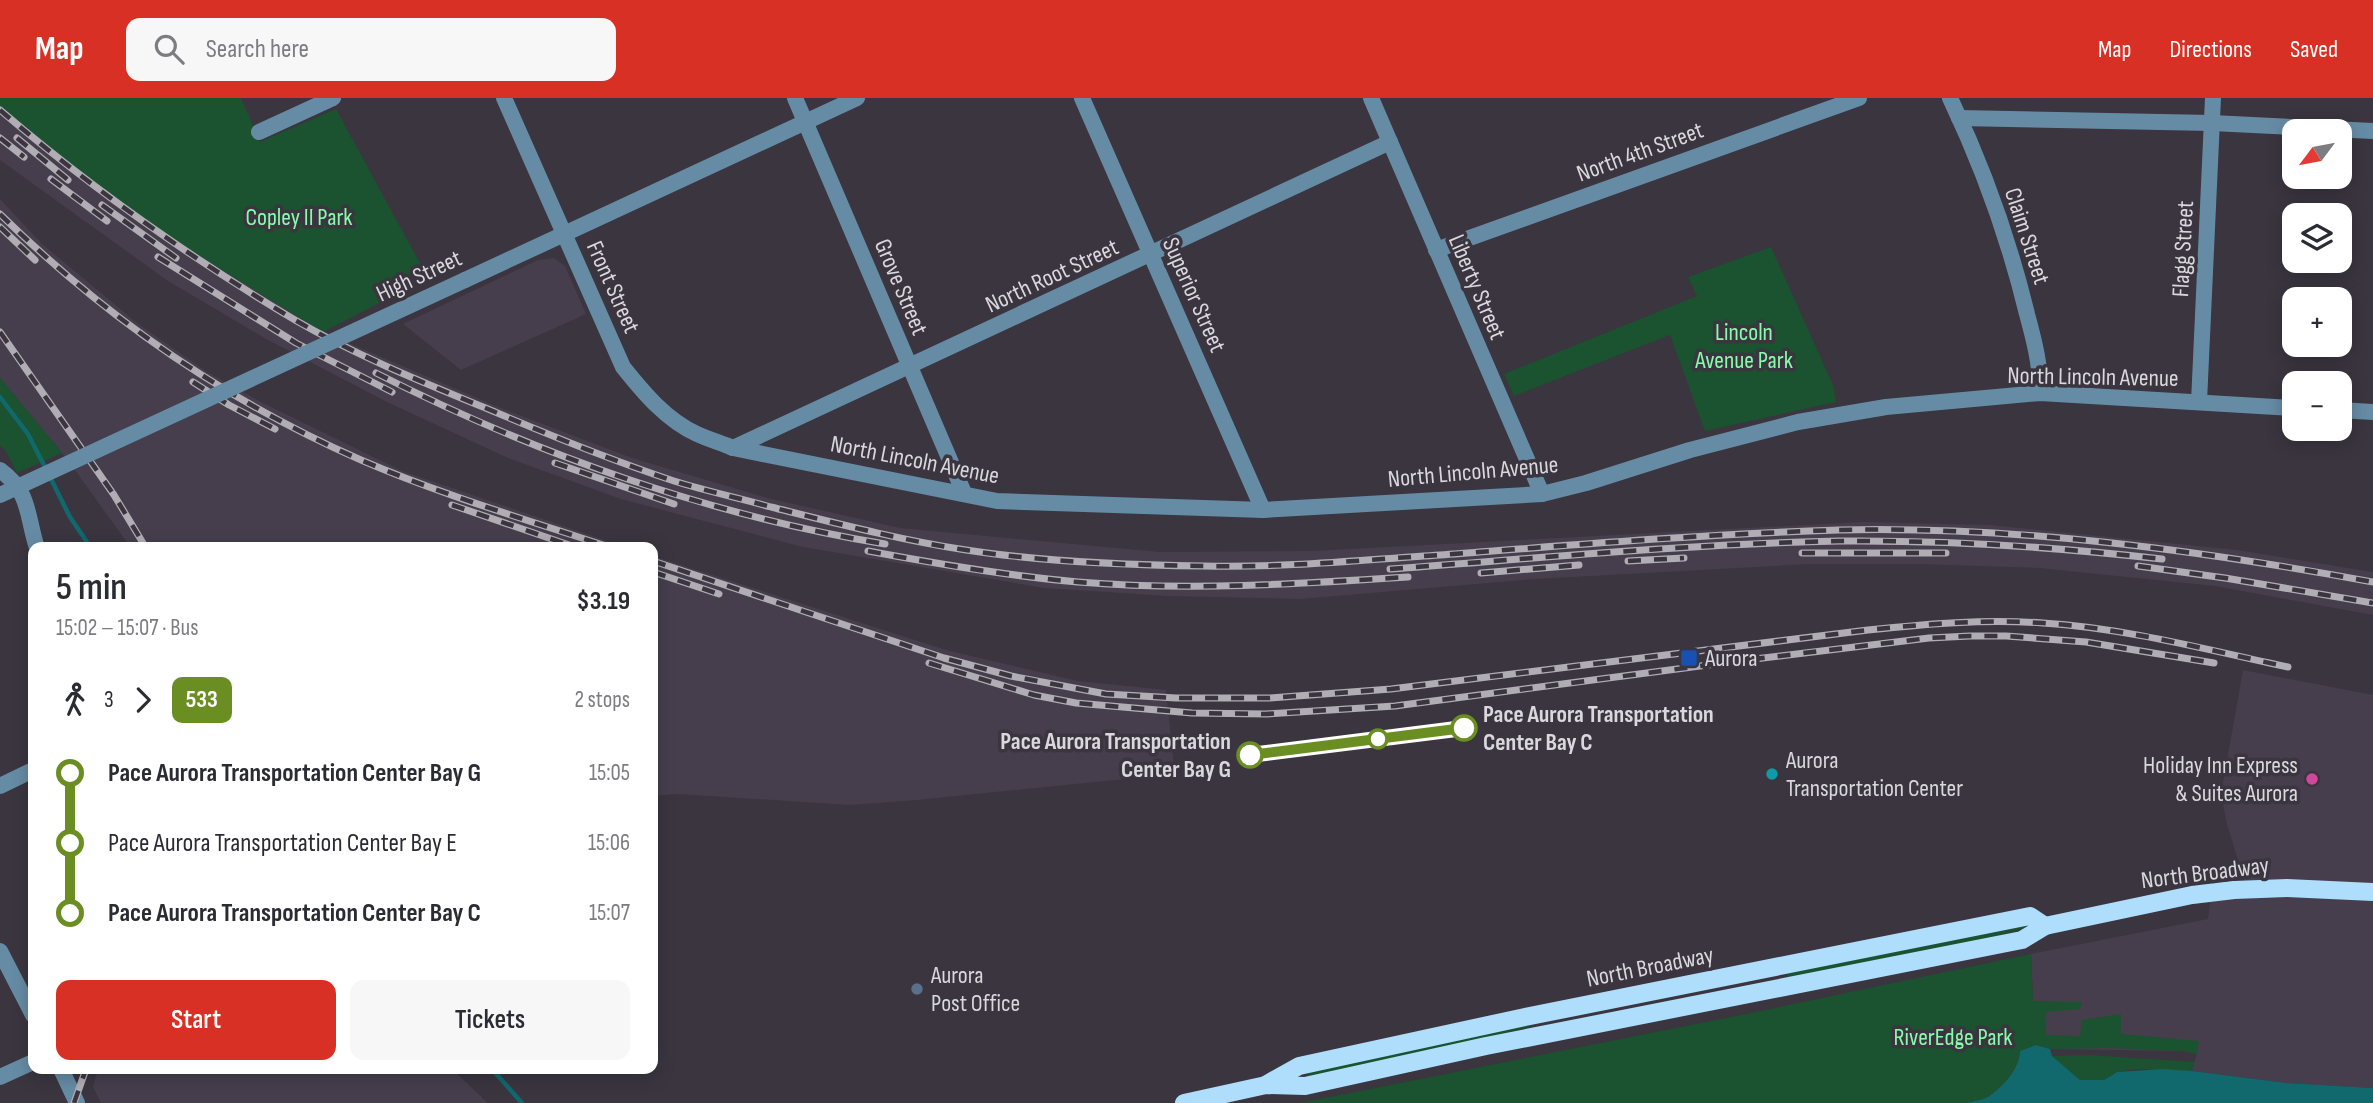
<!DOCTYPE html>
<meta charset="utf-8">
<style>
:root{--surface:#fff;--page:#f7f7f7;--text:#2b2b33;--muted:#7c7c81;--accent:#d93025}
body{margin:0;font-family:"Sofia Sans Condensed",sans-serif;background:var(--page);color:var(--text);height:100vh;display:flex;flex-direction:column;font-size:26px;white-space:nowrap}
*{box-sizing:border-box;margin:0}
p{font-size:23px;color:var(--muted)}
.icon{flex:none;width:38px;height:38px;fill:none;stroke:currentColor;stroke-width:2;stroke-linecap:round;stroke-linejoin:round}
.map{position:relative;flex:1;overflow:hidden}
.sheet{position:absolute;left:28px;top:444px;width:630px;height:532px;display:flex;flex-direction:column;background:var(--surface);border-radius:14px;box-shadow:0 4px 18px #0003}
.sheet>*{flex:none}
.badge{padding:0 14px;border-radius:10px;font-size:24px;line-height:46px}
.needle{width:46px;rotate:238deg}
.controls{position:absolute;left:2282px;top:21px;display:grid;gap:14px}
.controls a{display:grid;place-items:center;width:70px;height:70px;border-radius:14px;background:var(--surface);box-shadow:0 4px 18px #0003;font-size:35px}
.map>.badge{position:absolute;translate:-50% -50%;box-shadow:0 0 0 4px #fff}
.legs{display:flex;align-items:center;gap:10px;height:77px;padding:0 28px;font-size:23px}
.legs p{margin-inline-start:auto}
.head{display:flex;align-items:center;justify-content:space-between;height:119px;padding:0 28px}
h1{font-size:38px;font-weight:600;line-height:52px}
.primary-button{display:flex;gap:14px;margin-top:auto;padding:14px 28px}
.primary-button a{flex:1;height:80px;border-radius:14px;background:var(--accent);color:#fff;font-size:28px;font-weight:600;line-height:80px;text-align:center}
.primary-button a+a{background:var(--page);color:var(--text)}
ul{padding:0 28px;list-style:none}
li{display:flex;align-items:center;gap:24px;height:70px;font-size:26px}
li i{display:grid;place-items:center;width:10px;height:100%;margin:0 9px;background:currentColor}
li i::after{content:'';width:18px;height:18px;margin:-9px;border:5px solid;border-radius:50%;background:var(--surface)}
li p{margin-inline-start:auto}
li:first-child i{background:linear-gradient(#0000 50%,currentColor 0)}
li:last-child i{background:linear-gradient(currentColor 50%,#0000 0)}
header{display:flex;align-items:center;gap:42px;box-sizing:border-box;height:98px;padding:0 35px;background:var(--accent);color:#fff}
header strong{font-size:33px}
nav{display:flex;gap:38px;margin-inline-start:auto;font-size:24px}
.search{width:490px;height:63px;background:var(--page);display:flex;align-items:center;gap:18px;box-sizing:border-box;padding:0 24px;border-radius:14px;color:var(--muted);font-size:26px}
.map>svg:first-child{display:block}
</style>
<header>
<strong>Map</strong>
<div class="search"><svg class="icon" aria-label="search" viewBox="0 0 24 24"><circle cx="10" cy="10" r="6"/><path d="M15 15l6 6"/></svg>Search here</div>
<nav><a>Map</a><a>Directions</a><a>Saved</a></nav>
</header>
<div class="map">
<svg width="2373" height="1005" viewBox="0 0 2373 1005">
<rect width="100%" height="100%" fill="#3a353f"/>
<g fill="#463e4d">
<path d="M0,10L89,83L158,131L323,234L498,309L632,360L767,400L900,430L1160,454L1312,453L1863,424L1989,427L2237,452L2373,474V517L2215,488L2039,470L1917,466H1811L1534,481L1301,501L1167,498L1044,490L803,449L621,401L508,360L387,304L268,242L168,183L0,62Z"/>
<path d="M0,101L42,146L137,225L207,274L263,305L402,373L628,450H131L67,361L0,280Z"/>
<path d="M554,160L565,168L586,216L461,272L403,226L538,162Z"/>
<path d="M653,458L946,552L1078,583L1166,592L1175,676L916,702L850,707L678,696L653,698Z"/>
<path d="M2243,572L2373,597V990L2287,985L2192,973L2197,956L2183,953L2050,951L2033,903L2031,856L2208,821L2211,797L2247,792L2227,726L2221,696Z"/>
<path d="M98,971H452L488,1005H101L93,989Z"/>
</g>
<g fill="#1b522f">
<path d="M0,0H241L260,44L336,11L428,180L323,234C211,166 98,97 0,10Z"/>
<path d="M1771,149L1833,287L1836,304L1705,333L1670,237L1514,298L1504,276L1697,198L1688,179Z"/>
<path d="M0,280L62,355L17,375L5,352L0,347Z"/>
<path d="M2025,828V830L1983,842L1788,880L1786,875Z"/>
<path d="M2031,856L2033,903L2082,904L2080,911L2045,914L2046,937L2080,938L2082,922L2121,916V936L2199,943L2197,956L2183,953L2109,950L2050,951L2036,947L2021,953C2020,970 2003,989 1988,999C1983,1002 1973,1003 1966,1005H1300L1756,914Z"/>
<path d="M1532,926V928L1484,941L1308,980L1307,975Z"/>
<path d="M2089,957L2195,964L2192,973L2139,971L2117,974L2104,982H2080L2051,958Z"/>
</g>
<path fill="#11686d" d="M2036,947L2050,951L2052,958L2080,982H2104L2117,974L2162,971L2192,973L2287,985L2373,990V1005H1966C1973,1003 1983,1002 1988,999C2003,989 2020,970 2020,953Z"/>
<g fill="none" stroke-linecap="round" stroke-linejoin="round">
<g stroke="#11686d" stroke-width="4.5">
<path d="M0,299L28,336L46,371"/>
<path d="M50,379L70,419L91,450"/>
<path d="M492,971L522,1005"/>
</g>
<g stroke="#668ca5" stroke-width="16">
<path d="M504,0L623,269C643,294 666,322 697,336C708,341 721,345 733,350L997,403L1263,412L1542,396L1586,385L1690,352L1798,324L1886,309L2040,295L2294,310"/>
<path d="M795,0L964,395"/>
<path d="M1082,0L1263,412"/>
<path d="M1371,0L1542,396"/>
<path d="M1950,0C1983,69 2009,142 2027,216C2034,242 2041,268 2040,295"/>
<path d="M1959,20L2212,25L2373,33"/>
<path d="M259,34L333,0"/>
<path d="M1436,152L1859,0"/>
<path d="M465,182L857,0"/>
<path d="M2199,304L2213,0"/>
<path d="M2340,312L2373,314"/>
<path d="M733,350L1390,44"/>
<path d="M0,372C31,395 26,416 37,450"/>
<path d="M0,688L33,672"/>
<path d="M0,853L33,917"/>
<path d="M61,971L77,1005"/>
<path d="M0,979L33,964"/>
</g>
<g stroke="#afddfc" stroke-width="18">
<path d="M1267,986L1299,968L1525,919L2030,818L2045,828"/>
<path d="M1184,1005L1266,987L1305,988L1486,948L2022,842L2045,828L2192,797L2234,792L2287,790L2373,794"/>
</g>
<g stroke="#b1adb4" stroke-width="7">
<g id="rail">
<path d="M0,12C92,91 191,160 295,222C357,258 422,284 488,311C549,337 611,362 674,383C706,393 739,400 771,409C835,425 900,442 966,452C1044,464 1124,467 1203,468C1282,470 1361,462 1440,457C1573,447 1706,436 1839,432C2019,428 2197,452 2373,484"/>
<path d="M0,40L24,59"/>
<path d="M17,40L68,82"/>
<path d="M51,81L107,123"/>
<path d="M102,107L176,160"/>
<path d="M0,116C105,219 226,303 361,362C442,397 528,422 612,450"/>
<path d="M0,129L35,162"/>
<path d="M158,159L296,245L392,294"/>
<path d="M0,234L114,397L146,450"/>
<path d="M376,275C535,356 709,417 885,446"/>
<path d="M193,284L229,307L275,331"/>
<path d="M555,365L674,406"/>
<path d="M452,407L578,450"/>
<path d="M868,453C938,466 1008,478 1078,484C1188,493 1298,486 1408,479"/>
<path d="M1802,455H1946"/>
<path d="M653,463L944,560L1011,578L1106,596L1176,600H1270L1391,591L1868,532C1926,526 1984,521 2043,525C2125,530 2208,552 2288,569"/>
<path d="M1628,463L1684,460"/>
<path d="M2138,468L2225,480L2373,505"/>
<path d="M1390,471C1540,460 1690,446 1840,443C1947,442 2055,449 2162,461"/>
<path d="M653,474L719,496"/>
<path d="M1481,475L1579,467"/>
<path d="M929,565L1034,597L1076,605L1192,615L1266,616L1395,608L1746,562L1929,540L1970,538H2006L2086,544L2214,565"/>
<path d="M74,1005L86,971"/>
</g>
</g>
<use href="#rail" stroke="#3a353f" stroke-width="4.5" stroke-dasharray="13" stroke-linecap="butt"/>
<path stroke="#668ca5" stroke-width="16" d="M0,397L465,182"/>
</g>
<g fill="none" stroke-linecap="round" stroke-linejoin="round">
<g stroke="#fff" stroke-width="16">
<path id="line-1" d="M1250,657L1464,630"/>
</g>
<use href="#line-1" stroke="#6b8e23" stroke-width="10"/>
</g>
<rect fill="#1a4fb4" stroke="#3a353f" stroke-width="2.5" x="1680" y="551" width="18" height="18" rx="3.5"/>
<g fill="#fff" stroke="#6b8e23" stroke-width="3.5">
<circle cx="1464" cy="630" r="12"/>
<circle cx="1378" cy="641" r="9"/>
<circle cx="1250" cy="657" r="12"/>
</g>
<circle fill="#0f9aa8" stroke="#3a353f" stroke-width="2.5" cx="1772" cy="676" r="7"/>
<circle fill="#d1479c" stroke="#3a353f" stroke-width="2.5" cx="2312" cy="681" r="7"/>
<circle fill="#5c6f8a" stroke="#3a353f" stroke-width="2.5" cx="917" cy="891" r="7"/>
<g text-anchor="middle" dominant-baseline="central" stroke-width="7" stroke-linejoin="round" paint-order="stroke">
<g font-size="24" fill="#dad7dd" stroke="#3a353f">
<text transform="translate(1640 54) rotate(-20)">North 4th Street</text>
<text transform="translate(2027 138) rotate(72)">Claim Street</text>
<text transform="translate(2183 151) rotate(-87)">Flagg Street</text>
<text transform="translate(419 178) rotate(-25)">High Street</text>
<text transform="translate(1052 178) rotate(-25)">North Root Street</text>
<text transform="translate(613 189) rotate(66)">Front Street</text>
<text transform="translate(901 189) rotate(67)">Grove Street</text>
<text transform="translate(1477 189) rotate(67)">Liberty Street</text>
<text transform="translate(1194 197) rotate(66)">Superior Street</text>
<text transform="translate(2093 279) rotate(1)">North Lincoln Avenue</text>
<text transform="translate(915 362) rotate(11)">North Lincoln Avenue</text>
<text transform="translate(1473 374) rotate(-5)">North Lincoln Avenue</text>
<text transform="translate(2205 775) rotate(-7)">North Broadway</text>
<text transform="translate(1650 869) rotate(-11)">North Broadway</text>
</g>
<g font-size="24" fill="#87fdac" stroke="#3a353f">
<text x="299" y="119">Copley II Park</text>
<text x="1744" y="234">Lincoln<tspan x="1744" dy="28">Avenue Park</tspan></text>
<text x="1953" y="939">RiverEdge Park</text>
</g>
<g font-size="24" fill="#dad7dd" stroke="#3a353f" text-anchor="start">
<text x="1705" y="560">Aurora</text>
<text x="1786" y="662">Aurora<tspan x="1786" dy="28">Transportation Center</tspan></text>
<text x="2298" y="667" text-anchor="end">Holiday Inn Express<tspan x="2298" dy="28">&amp; Suites Aurora</tspan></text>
<text x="931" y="877">Aurora<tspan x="931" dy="28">Post Office</tspan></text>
</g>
<g font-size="24" font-weight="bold" fill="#dad7dd" stroke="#3a353f" text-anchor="start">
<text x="1483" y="616">Pace Aurora Transportation<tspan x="1483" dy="28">Center Bay C</tspan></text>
<text x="1231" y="643" text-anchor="end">Pace Aurora Transportation<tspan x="1231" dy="28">Center Bay G</tspan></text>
</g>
</g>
</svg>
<div class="controls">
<a><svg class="needle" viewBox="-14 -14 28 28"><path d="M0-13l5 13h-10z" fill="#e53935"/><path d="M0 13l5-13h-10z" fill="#7c7c81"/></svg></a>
<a><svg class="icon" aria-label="layers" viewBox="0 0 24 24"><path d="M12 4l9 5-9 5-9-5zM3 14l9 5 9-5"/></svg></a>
<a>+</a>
<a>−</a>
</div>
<section class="sheet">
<div class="head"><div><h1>5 min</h1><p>15:02 – 15:07 · Bus</p></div><b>$3.19</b></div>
<div class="legs"><svg class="icon" aria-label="walk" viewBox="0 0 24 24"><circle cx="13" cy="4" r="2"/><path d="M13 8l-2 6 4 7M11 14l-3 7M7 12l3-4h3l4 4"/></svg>3<svg class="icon" aria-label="forward" viewBox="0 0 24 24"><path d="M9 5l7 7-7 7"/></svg><b class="badge" style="background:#6b8e23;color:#fff">533</b><p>2 stops</p></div>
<ul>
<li><i style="color:#6b8e23"></i><b>Pace Aurora Transportation Center Bay G</b><p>15:05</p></li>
<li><i style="color:#6b8e23"></i><span>Pace Aurora Transportation Center Bay E</span><p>15:06</p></li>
<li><i style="color:#6b8e23"></i><b>Pace Aurora Transportation Center Bay C</b><p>15:07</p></li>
</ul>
<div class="primary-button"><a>Start</a><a>Tickets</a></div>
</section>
</div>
